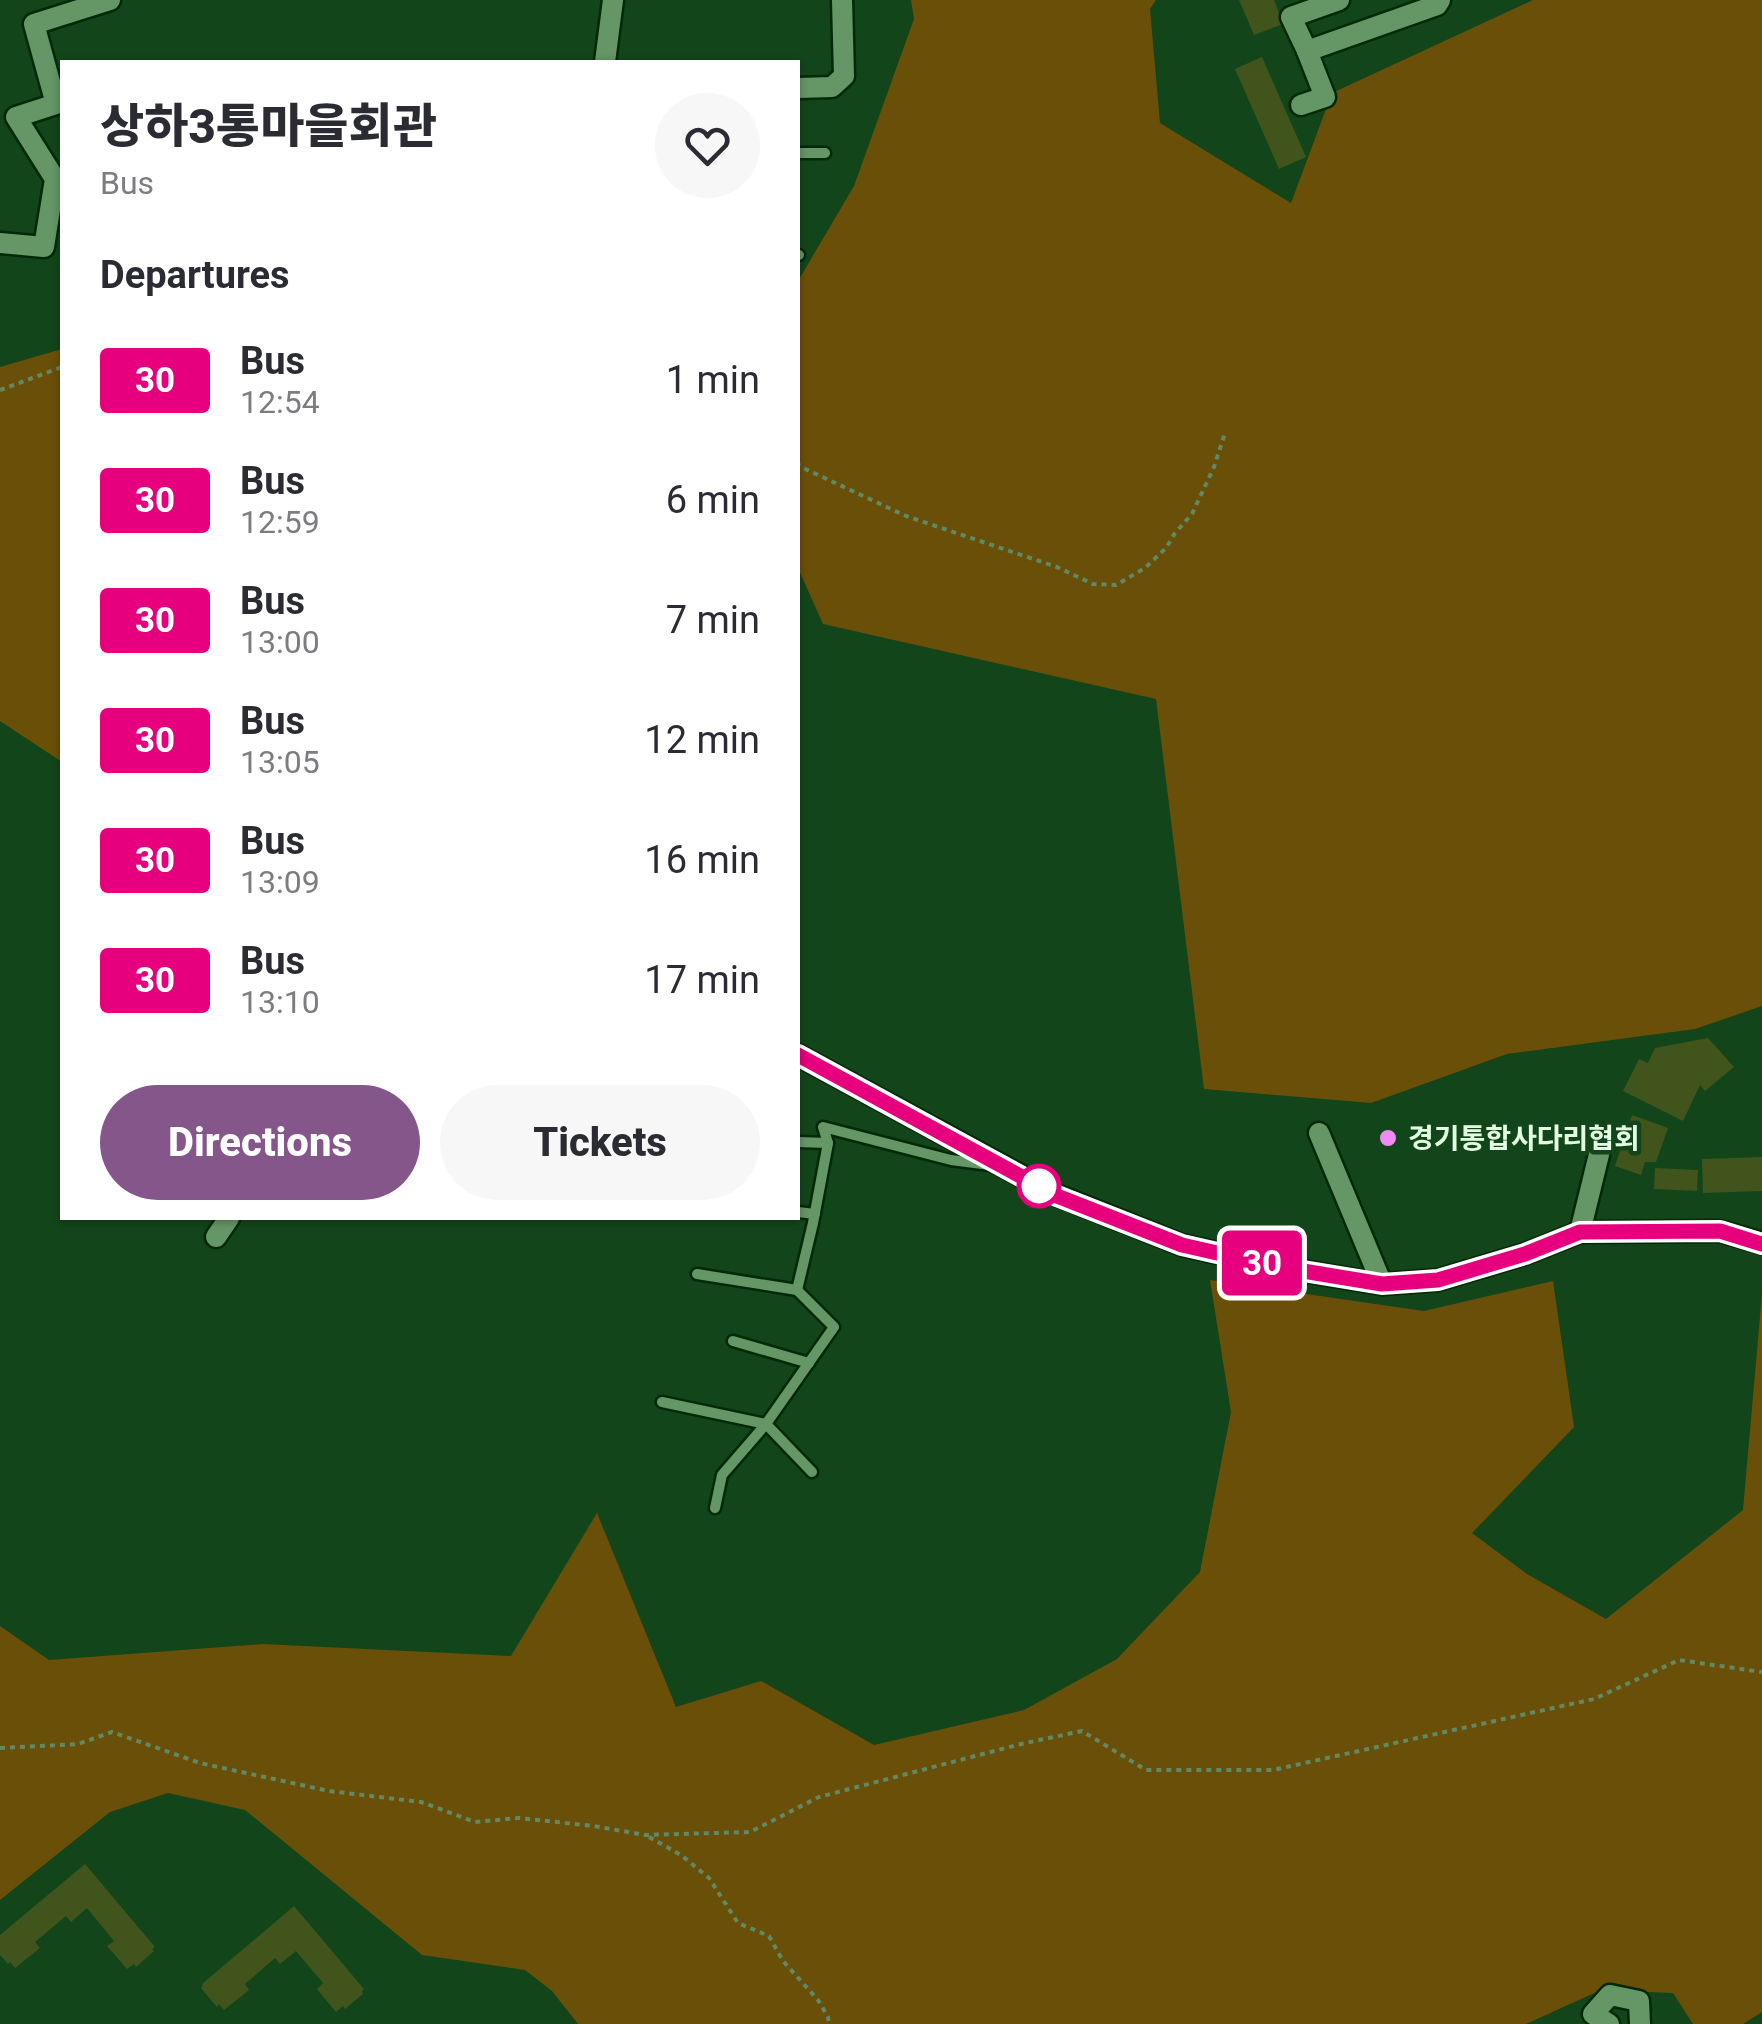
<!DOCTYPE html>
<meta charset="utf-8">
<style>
:root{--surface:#fff;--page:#f7f7f7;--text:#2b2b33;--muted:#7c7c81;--accent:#84568a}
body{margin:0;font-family:Roboto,"Noto Sans KR",sans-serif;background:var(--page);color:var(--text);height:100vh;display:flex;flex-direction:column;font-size:38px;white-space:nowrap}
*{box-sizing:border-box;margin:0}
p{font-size:32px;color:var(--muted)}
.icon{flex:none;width:55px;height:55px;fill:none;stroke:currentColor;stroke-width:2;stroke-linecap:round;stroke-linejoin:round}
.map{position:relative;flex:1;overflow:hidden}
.details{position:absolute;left:60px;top:60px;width:740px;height:1160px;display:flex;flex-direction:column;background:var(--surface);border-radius:0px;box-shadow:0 2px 8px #0004}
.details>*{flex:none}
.badge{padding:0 20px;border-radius:8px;font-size:35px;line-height:65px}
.map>.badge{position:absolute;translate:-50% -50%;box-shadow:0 0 0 5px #fff}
h2{padding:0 40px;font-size:38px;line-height:90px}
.round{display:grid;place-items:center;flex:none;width:105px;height:105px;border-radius:52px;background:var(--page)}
.head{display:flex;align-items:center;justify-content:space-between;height:170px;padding:0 40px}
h1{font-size:48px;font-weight:800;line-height:75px}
.action{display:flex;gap:20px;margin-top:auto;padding:20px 40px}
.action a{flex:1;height:115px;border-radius:60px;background:var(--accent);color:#fff;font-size:40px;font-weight:800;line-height:115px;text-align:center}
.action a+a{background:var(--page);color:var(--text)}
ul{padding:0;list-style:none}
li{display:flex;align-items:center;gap:30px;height:120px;padding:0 40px}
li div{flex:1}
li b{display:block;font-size:38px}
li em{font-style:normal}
li .badge{min-width:110px;font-weight:700;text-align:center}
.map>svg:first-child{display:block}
</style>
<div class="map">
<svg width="1762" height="2024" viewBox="0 0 1762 2024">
<rect width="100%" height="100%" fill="#13451a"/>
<g fill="#6a4f08">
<path d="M911,0H1156L1150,9L1160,123L1291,203L1332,93L1533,0H1762V1006L1695,1029L1507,1054L1371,1103L1204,1089L1156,699L823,624L798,568V281L854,186L914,19Z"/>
<path d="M62,349V762L0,721V367Z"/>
<path d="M1210,1280L1424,1311L1553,1281L1574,1427L1472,1533L1527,1574L1606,1619L1743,1510L1762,1294V2012L1743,2024H1693L1673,1993L1601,1990L1526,2024H578L552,1991L525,1970L422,1955L245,1810L168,1793L110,1812L0,1900V1626L49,1660L263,1644L511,1656L597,1513L676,1707L761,1681L874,1745L1024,1710L1117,1659L1200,1572L1231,1412Z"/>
</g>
<g fill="#41541c">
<path d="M1239,0H1274L1283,24L1254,35Z"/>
<path d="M1262,57L1306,157L1279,169L1235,69Z"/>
<path d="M1708,1038L1734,1067L1705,1091L1700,1085L1683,1121L1623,1091L1639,1059L1648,1063L1655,1048Z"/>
<path d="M1632,1115L1668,1128L1656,1162H1645L1641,1175L1615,1166Z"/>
<path d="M1762,1157V1191L1703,1193L1702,1159Z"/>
<path d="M1655,1168L1698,1170L1697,1191L1654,1189Z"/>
<path d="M85,1864L155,1947L152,1949L154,1951L136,1967L134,1964L127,1969L107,1946L114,1941L87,1908L71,1922L66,1916L35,1942L40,1948L15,1968L10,1962L8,1964L0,1955V1935Z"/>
<path d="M294,1906L364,1989L362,1991L363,1994L345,2009L343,2006L336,2012L317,1989L323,1983L296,1951L280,1964L275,1958L245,1984L249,1990L224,2010L219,2004L217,2007L201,1988L203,1985L202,1984Z"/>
</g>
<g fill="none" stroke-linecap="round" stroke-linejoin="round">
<g stroke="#032908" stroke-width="15">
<g id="lane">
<path d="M798,153H825"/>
<path d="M798,255H799"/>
<path d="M798,1142L828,1143"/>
<path d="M798,1212L815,1214"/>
<path d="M697,1274L797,1290"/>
<path d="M733,1341L809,1363"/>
<path d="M662,1402L766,1424L812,1472"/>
<path d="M715,1508L722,1475L766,1424L834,1327L797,1290L813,1223L828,1143L823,1127L951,1160L990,1165"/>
</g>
</g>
<g stroke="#032908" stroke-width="25">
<g id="street">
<path d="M1339,0L1291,17L1307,51L1437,5L1440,0"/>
<path d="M605,62L613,0"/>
<path d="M798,88L832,87L844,76L842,0"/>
<path d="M1301,105L1325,97L1307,51"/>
<path d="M0,243L44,247L55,179L16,117L56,104L34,24L110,0"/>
<path d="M798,1055L1057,1195L1182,1245L1279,1267L1382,1284L1438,1280L1525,1254L1580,1232L1720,1231L1762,1243"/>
<path d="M1319,1133L1382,1284"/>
<path d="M1580,1232L1604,1134"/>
<path d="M216,1237L229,1218"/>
<path d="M1609,2024L1593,2014L1610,1995L1639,2001L1640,2024"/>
</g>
</g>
<g stroke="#608964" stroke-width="4" stroke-dasharray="5 5" stroke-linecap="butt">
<path d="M0,390L62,367"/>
<path d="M798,462L799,466L906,516L1057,567L1093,584L1116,585L1145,568L1166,548L1175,533L1192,514L1214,467L1225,433"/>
<path d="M0,1748L78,1744L112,1732L200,1763L329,1791L421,1802L475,1822L519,1818L594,1826L645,1835L750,1832L819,1797L1021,1744L1082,1731L1146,1770H1273L1594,1699L1679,1660L1762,1672"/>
<path d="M649,1837L681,1855L709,1878L738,1923L769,1936L783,1961L818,2000L828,2017L829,2024"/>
</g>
<use href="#lane" stroke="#649666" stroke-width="10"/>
<use href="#street" stroke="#649666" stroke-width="20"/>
</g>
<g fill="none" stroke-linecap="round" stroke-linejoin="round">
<g stroke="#fff" stroke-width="22">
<path id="line" d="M798,1055L1057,1196L1182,1245L1279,1267L1382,1284L1438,1280L1525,1254L1580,1232L1720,1231L1762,1244"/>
</g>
<use href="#line" stroke="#e6007e" stroke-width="15"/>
</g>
<circle fill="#f08bf5" stroke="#13451a" stroke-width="4" cx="1388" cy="1138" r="10"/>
<circle fill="#fff" stroke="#e6007e" stroke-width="5" cx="1039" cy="1186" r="20"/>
<g text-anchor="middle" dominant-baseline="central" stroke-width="9" stroke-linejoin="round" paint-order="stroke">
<g font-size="28" font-weight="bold" fill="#e3fde3" stroke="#13451a" text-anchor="start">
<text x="1408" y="1138">경기통합사다리협회</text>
</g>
</g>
</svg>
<b class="badge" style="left:1262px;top:1263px;background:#e6007e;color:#fff">30</b>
<section class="details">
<div class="head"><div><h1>상하3통마을회관</h1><p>Bus</p></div><a class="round"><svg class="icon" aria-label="heart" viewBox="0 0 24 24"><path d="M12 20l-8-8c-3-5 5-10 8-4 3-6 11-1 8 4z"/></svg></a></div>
<h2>Departures</h2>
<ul>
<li><span class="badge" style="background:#e6007e;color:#fff">30</span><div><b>Bus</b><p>12:54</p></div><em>1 min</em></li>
<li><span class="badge" style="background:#e6007e;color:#fff">30</span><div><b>Bus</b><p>12:59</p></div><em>6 min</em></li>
<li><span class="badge" style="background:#e6007e;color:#fff">30</span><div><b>Bus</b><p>13:00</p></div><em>7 min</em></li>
<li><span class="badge" style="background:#e6007e;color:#fff">30</span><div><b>Bus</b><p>13:05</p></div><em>12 min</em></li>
<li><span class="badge" style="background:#e6007e;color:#fff">30</span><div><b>Bus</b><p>13:09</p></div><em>16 min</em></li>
<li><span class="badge" style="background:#e6007e;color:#fff">30</span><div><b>Bus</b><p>13:10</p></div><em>17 min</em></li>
</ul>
<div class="action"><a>Directions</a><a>Tickets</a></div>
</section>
</div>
